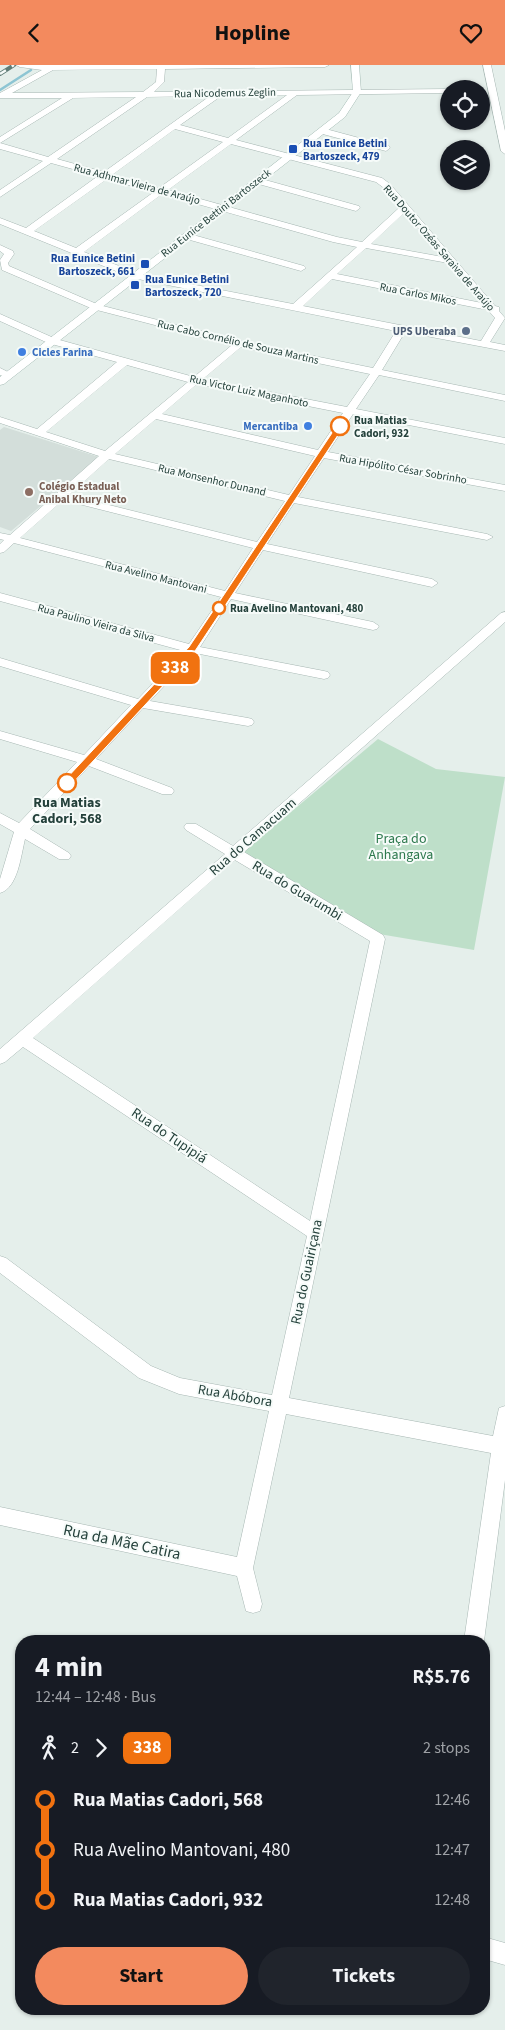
<!DOCTYPE html>
<meta charset="utf-8">
<style>
:root{--surface:#171b24;--page:#20242c;--text:#f1f3f6;--muted:#9ea1a6;--accent:#f38a5e}
body{margin:0;font-family:"Source Sans 3",sans-serif;background:var(--page);color:var(--text);height:100vh;display:flex;flex-direction:column;font-size:19px;white-space:nowrap}
*{box-sizing:border-box;margin:0}
p{font-size:16px;color:var(--muted)}
.icon{flex:none;width:28px;height:28px;fill:none;stroke:currentColor;stroke-width:2;stroke-linecap:round;stroke-linejoin:round}
.map{position:relative;flex:1;overflow:hidden}
.side{position:absolute;left:15px;top:1570px;width:475px;height:380px;display:flex;flex-direction:column;background:var(--surface);border-radius:20px;box-shadow:0 1px 4px #0004}
.side>*{flex:none}
.badge{padding:0 10px;border-radius:8px;font-size:18px;line-height:32px}
.tools{position:absolute;left:440px;top:15px;display:grid;gap:10px}
.tools a{display:grid;place-items:center;width:50px;height:50px;border-radius:50%;background:var(--surface);box-shadow:0 1px 4px #0004;font-size:25px}
.map>.badge{position:absolute;translate:-50% -50%;box-shadow:0 0 0 2px #fff}
.legs{display:flex;align-items:center;gap:8px;height:55px;padding:0 20px;font-size:16px}
.legs p{margin-inline-start:auto}
.summary{display:flex;align-items:center;justify-content:space-between;height:85px;padding:0 20px}
h1{font-size:28px;font-weight:700;line-height:38px}
.primary-button{display:flex;gap:10px;margin-top:auto;padding:10px 20px}
.primary-button a{flex:1;height:58px;border-radius:30px;background:var(--accent);color:#111;font-size:20px;font-weight:700;line-height:58px;text-align:center}
.primary-button a+a{background:var(--page);color:var(--text)}
ul{padding:0 20px;list-style:none}
li{display:flex;align-items:center;gap:18px;height:50px;font-size:19px}
li i{display:grid;place-items:center;width:8px;height:100%;margin:0 6px;background:currentColor}
li i::after{content:'';width:12px;height:12px;margin:-6px;border:4px solid;border-radius:50%;background:var(--surface)}
li p{margin-inline-start:auto}
li:first-child i{background:linear-gradient(#0000 50%,currentColor 0)}
li:last-child i{background:linear-gradient(currentColor 50%,#0000 0)}
header{display:flex;justify-content:space-between;align-items:center;height:65px;padding:0 20px;background:var(--accent);color:#111;font-size:22px;font-weight:700}
.map>svg:first-child{display:block}
</style>
<header><svg class="icon" aria-label="back" viewBox="0 0 24 24"><path d="M15 5l-7 7 7 7"/></svg>Hopline<svg class="icon" aria-label="heart" viewBox="0 0 24 24"><path d="M12 20l-8-8c-3-5 5-10 8-4 3-6 11-1 8 4z"/></svg></header>
<div class="map">
<svg width="505" height="1965" viewBox="0 0 505 1965">
<rect width="100%" height="100%" fill="#e5efeb"/>
<path fill="#d3deda" d="M4,362L99,392L11,466L0,462V365Z"/>
<path fill="#bedfc9" d="M378,674L436,704L505,712L474,885L379,869L242,788Z"/>
<g fill="none" stroke-linecap="round" stroke-linejoin="round">
<path stroke="#8dc5d3" stroke-width="2.5" d="M0,25L31,5"/>
<g stroke="#a7b7b3" stroke-width="1">
<g id="street">
<path d="M16,0H329L325,2L165,4L164,17L154,27L449,24H450L449,28L297,30L236,75L382,113L390,119L495,241L499,242V246L505,253L490,277L505,280V286L405,267L382,305L505,330V336L379,310L356,344L505,373V379L353,349L328,387L505,420V426L324,393L298,432L487,469L493,472L487,475L294,438L267,479L432,514L438,518L432,522L263,485L235,528L373,557L379,561L377,564L373,565L231,534L200,582L324,606L328,607L330,610L328,613L324,614L195,588L150,636L248,653L252,654L254,657L252,660L248,661L143,643L96,694L172,723L174,726L172,729H162L89,701L30,764L69,788L71,791L69,794H59L25,774C21,790 18,823 0,828V814L14,767L0,759V748L19,758L77,697L0,674V666L84,690L131,640L0,601V593L138,634L184,586L0,536V528L189,579L221,532L14,478L4,487L0,488V479L4,475L0,474V468L10,470L99,391L0,358V352L37,364L117,297L48,278L0,256V249L56,274L194,312L232,280L93,244L2,205L0,195L4,189L0,186V180L13,186L14,189L8,198L9,201L99,240L240,276L373,303L396,266L133,213L0,159V153L26,163L98,111L51,98L0,132V125L43,96L0,84V72L62,33H0V28L42,5L20,2ZM157,4L156,17L143,27L12,28L53,5ZM287,30L228,73L180,60L221,31ZM210,31L104,107L57,94L147,32ZM136,32L48,92L0,78L73,33ZM175,64L223,77L159,123L112,110ZM231,79L376,117L384,123L400,142L362,177L337,172L168,125ZM107,114L154,127L76,183L34,166ZM162,129L333,177L357,182L293,239L139,209L84,187ZM405,147L443,192L371,179ZM366,183L448,198L482,238L337,209ZM332,214L488,245L495,253L481,276L303,241ZM241,282L370,309L347,342L203,314ZM127,300L188,317L105,386L46,367ZM197,319L343,348L318,385L162,349ZM156,354L315,391L289,430L115,389ZM109,394L285,436L257,477L69,430ZM63,435L253,483L225,526L20,473Z"/>
<path d="M483,0H491L505,66V89L501,86Z"/>
<path d="M322,63L389,81L390,83L386,86L319,68L318,66Z"/>
<path d="M258,113L359,141L360,143L356,146L255,118L254,116Z"/>
<path d="M186,168L304,201L306,203L301,206L183,173L181,171Z"/>
<path d="M0,303L14,310L9,313L0,310Z"/>
<path d="M505,547V557L244,787L383,870L385,874L289,1333L493,1371L499,1343L505,1341V1415L484,1576H464L491,1388L286,1349L253,1503L262,1539L260,1546L253,1548L246,1546L237,1511L0,1460V1442L237,1492L269,1346L179,1329L139,1313L0,1208V1191L6,1193L151,1301L180,1313L272,1330L307,1171L23,982L5,997L0,999V984L225,789L186,765L184,762L186,759H196L233,781L501,548ZM235,795L370,876L310,1156L33,973Z"/>
<path d="M484,1872L505,1878V1900L484,1894Z"/>
</g>
</g>
<g stroke="#a3bab3" stroke-width="1">
<path id="secondary" d="M351,0H359L361,27L345,52L4,319L0,320V312L339,48L353,27Z"/>
</g>
<use href="#street" fill="#fff" fill-rule="evenodd"/>
<use href="#secondary" fill="#fff" fill-rule="evenodd"/>
<g stroke="#5f7c76" stroke-width="4">
<path id="rail" d="M0,9L14,0"/>
</g>
<use href="#rail" stroke="#f6fbf9" stroke-width="2.5" stroke-dasharray="7" stroke-linecap="butt"/>
</g>
<path fill="#f17210" stroke="#fff" d="M338,359L344,361L195,586L70,721H64V716L189,582Z"/>
<g fill="#1a4fb4" stroke="#f6fbf9" stroke-width="2">
<rect x="288" y="79" width="10" height="10" rx="2.5"/>
<rect x="140" y="194" width="10" height="10" rx="2.5"/>
<rect x="130" y="215" width="10" height="10" rx="2.5"/>
</g>
<circle fill="#5c6f8a" stroke="#f6fbf9" stroke-width="2" cx="466" cy="266" r="5"/>
<g fill="#3f7fe0" stroke="#f6fbf9" stroke-width="2">
<circle cx="22" cy="287" r="5"/>
<circle cx="308" cy="361" r="5"/>
</g>
<g fill="#fff" stroke="#f17210" stroke-width="2.5">
<circle cx="340" cy="361" r="9"/>
<circle cx="219" cy="543" r="6"/>
<circle cx="67" cy="718" r="9"/>
</g>
<circle fill="#8d6e63" stroke="#f6fbf9" stroke-width="2" cx="29" cy="427" r="5"/>
<g text-anchor="middle" dominant-baseline="central" stroke-width="4" stroke-linejoin="round" paint-order="stroke">
<g font-size="11" fill="#24413b" stroke="#f6fbf9">
<text transform="translate(225 28) rotate(-1)">Rua Nicodemus Zeglin</text>
<text transform="translate(137 119) rotate(15)">Rua Adhmar Vieira de Araújo</text>
<text transform="translate(216 148) rotate(-38)">Rua Eunice Bettini Bartoszeck</text>
<text transform="translate(439 183) rotate(49)">Rua Doutor Ozéas Saraiva de Araújo</text>
<text transform="translate(418 229) rotate(11)">Rua Carlos Mikos</text>
<text transform="translate(238 277) rotate(13)">Rua Cabo Cornélio de Souza Martins</text>
<text transform="translate(249 326) rotate(12)">Rua Victor Luiz Maganhoto</text>
<text transform="translate(403 404) rotate(10)">Rua Hipólito César Sobrinho</text>
<text transform="translate(212 415) rotate(13)">Rua Monsenhor Dunand</text>
<text transform="translate(156 512) rotate(14)">Rua Avelino Mantovani</text>
<text transform="translate(96 558) rotate(15)">Rua Paulino Vieira da Silva</text>
</g>
<g font-size="11" font-weight="bold" fill="#164399" stroke="#f6fbf9" text-anchor="start">
<text x="303" y="78">Rua Eunice Betini<tspan x="303" dy="13">Bartoszeck, 479</tspan></text>
<text x="135" y="193" text-anchor="end">Rua Eunice Betini<tspan x="135" dy="13">Bartoszeck, 661</tspan></text>
<text x="145" y="214">Rua Eunice Betini<tspan x="145" dy="13">Bartoszeck, 720</tspan></text>
</g>
<g font-size="11" font-weight="bold" fill="#4e5e75" stroke="#f6fbf9" text-anchor="end">
<text x="456" y="266">UPS Uberaba</text>
</g>
<g font-size="11" font-weight="bold" fill="#366cbe" stroke="#f6fbf9" text-anchor="start">
<text x="32" y="287">Cicles Farina</text>
<text x="298" y="361" text-anchor="end">Mercantiba</text>
</g>
<g font-size="11" font-weight="bold" fill="#24413b" stroke="#f6fbf9" text-anchor="start">
<text x="354" y="355">Rua Matias<tspan x="354" dy="13">Cadori, 932</tspan></text>
<text x="230" y="543">Rua Avelino Mantovani, 480</text>
</g>
<g font-size="11" font-weight="bold" fill="#785e54" stroke="#f6fbf9" text-anchor="start">
<text x="39" y="421">Colégio Estadual<tspan x="39" dy="13">Anibal Khury Neto</tspan></text>
</g>
<g font-size="14" font-weight="bold" fill="#24413b" stroke="#f6fbf9">
<text x="67" y="738">Rua Matias<tspan x="67" dy="16">Cadori, 568</tspan></text>
</g>
<g font-size="14" fill="#24413b" stroke="#f6fbf9">
<text transform="translate(253 772) rotate(-41)">Rua do Camacuam</text>
<text transform="translate(297 826) rotate(31)">Rua do Guarumbi</text>
<text transform="translate(169 1071) rotate(34)">Rua do Tupipiá</text>
<text transform="translate(307 1207) rotate(-78)">Rua do Guairiçana</text>
<text transform="translate(235 1331) rotate(10)">Rua Abóbora</text>
</g>
<g font-size="14" fill="#2d794e" stroke="#f6fbf9">
<text x="401" y="774">Praça do<tspan x="401" dy="16">Anhangava</tspan></text>
</g>
<g font-size="16" fill="#24413b" stroke="#f6fbf9">
<text transform="translate(122 1477) rotate(12)">Rua da Mãe Catira</text>
</g>
</g>
</svg>
<div class="tools">
<a><svg class="icon" aria-label="locate" viewBox="0 0 24 24"><circle cx="12" cy="12" r="6"/><path d="M12 2v4M12 18v4M2 12h4M18 12h4"/></svg></a>
<a><svg class="icon" aria-label="layers" viewBox="0 0 24 24"><path d="M12 4l9 5-9 5-9-5zM3 14l9 5 9-5"/></svg></a>
</div>
<b class="badge" style="left:175px;top:603px;background:#f17210;color:#fff">338</b>
<section class="side">
<div class="summary"><div><h1>4 min</h1><p>12:44 – 12:48 · Bus</p></div><b>R$5.76</b></div>
<div class="legs"><svg class="icon" aria-label="walk" viewBox="0 0 24 24"><circle cx="13" cy="4" r="2"/><path d="M13 8l-2 6 4 7M11 14l-3 7M7 12l3-4h3l4 4"/></svg>2<svg class="icon" aria-label="forward" viewBox="0 0 24 24"><path d="M9 5l7 7-7 7"/></svg><b class="badge" style="background:#f17210;color:#fff">338</b><p>2 stops</p></div>
<ul>
<li><i style="color:#f17210"></i><b>Rua Matias Cadori, 568</b><p>12:46</p></li>
<li><i style="color:#f17210"></i><span>Rua Avelino Mantovani, 480</span><p>12:47</p></li>
<li><i style="color:#f17210"></i><b>Rua Matias Cadori, 932</b><p>12:48</p></li>
</ul>
<div class="primary-button"><a>Start</a><a>Tickets</a></div>
</section>
</div>
